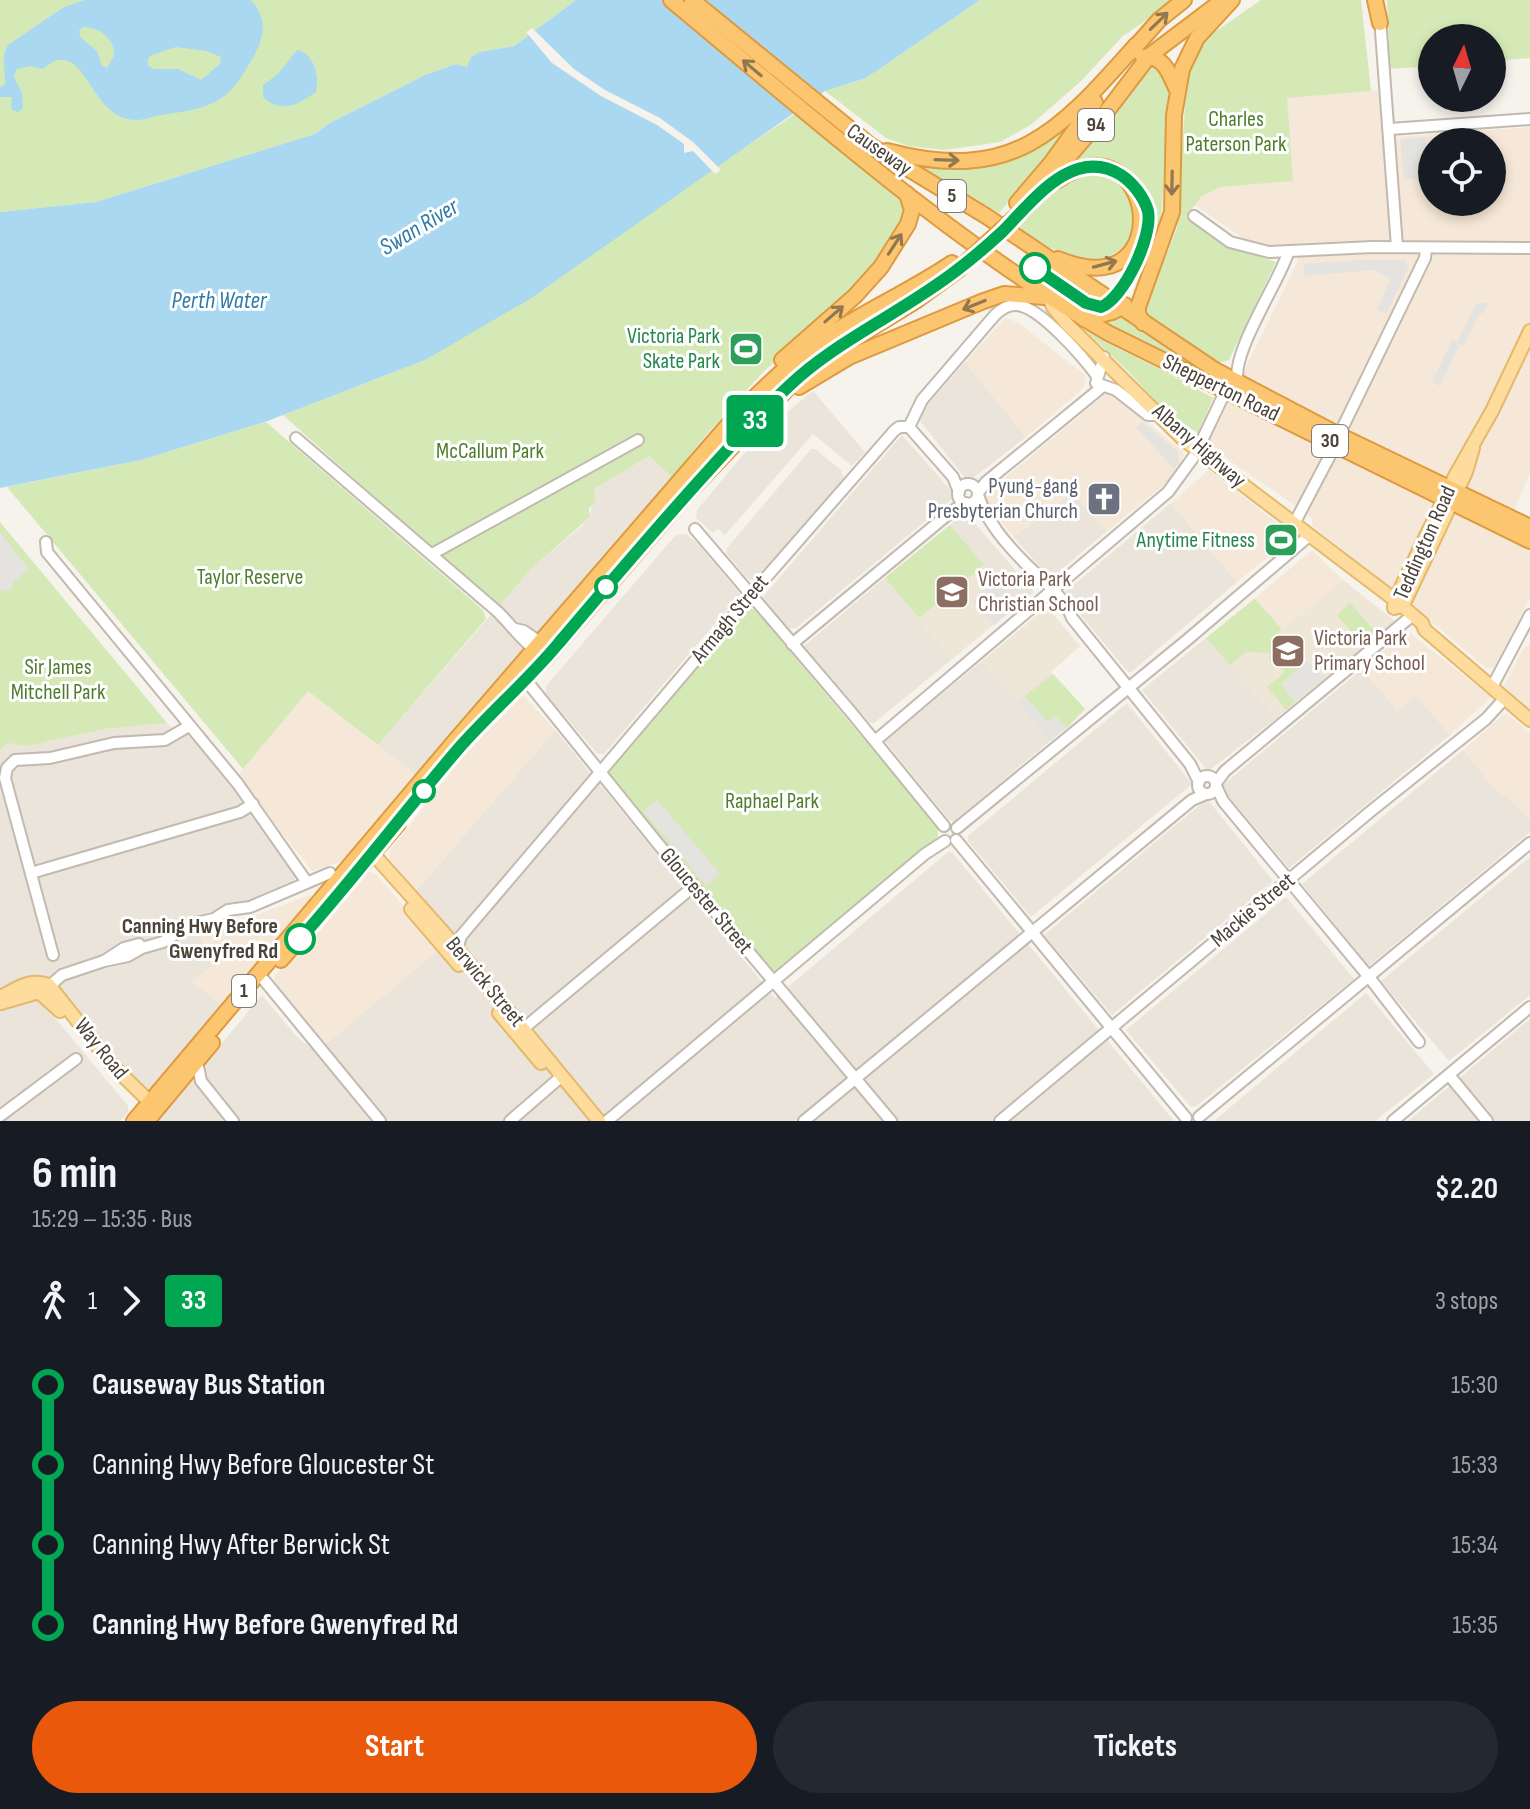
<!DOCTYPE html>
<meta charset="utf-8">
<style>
:root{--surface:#171b24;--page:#242831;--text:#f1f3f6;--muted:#9ea1a6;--accent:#ea580c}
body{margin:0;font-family:"Sofia Sans Condensed",sans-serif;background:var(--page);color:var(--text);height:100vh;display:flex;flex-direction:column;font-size:30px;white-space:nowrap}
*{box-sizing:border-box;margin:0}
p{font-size:26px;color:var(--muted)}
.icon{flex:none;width:44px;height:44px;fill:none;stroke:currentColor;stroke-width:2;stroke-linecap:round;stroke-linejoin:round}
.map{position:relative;height:1121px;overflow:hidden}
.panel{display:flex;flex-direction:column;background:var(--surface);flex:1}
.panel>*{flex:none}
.badge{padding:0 16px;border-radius:6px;font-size:28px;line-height:52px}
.needle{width:52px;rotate:5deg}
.fabs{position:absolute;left:1418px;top:24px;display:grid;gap:16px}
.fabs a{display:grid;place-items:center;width:88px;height:88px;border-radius:50%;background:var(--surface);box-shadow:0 4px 12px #0003;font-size:40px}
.map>.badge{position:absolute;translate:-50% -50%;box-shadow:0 0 0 4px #fff}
.legs{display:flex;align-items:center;gap:12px;height:88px;padding:0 32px;font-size:26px}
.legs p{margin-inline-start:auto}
.headline{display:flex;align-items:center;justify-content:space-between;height:136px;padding:0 32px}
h1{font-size:44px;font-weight:700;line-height:60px}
.cta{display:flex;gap:16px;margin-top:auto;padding:16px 32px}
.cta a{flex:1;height:92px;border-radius:48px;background:var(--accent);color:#fff;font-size:32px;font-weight:700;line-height:92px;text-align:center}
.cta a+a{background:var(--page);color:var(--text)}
ul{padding:0 32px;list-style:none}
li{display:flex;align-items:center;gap:28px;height:80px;font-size:30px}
li i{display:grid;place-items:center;width:12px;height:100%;margin:0 10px;background:currentColor}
li i::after{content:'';width:20px;height:20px;margin:-10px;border:6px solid;border-radius:50%;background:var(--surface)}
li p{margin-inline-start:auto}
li:first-child i{background:linear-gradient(#0000 50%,currentColor 0)}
li:last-child i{background:linear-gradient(currentColor 50%,#0000 0)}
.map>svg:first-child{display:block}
</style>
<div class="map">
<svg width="1530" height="1121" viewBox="0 0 1530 1121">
<rect width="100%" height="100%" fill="#f6f2ec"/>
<g fill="#eae4da">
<path d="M965,362L1026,437L973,478H965L917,417Z"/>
<path d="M813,391L865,452L852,466L813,434L725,535L718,529L713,533L696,518L697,510L762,432Z"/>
<path d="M902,435L953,493V498L796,628H789L763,597Z"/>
<path d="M811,449H815L841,470L844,480L758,580H749L726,553L727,548Z"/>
<path d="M649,456L672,477L416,775L378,745L530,570L582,526L590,517L594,489Z"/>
<path d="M1072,492L1107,531L1050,579L1014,537Z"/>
<path d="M1171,503L1237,582L1131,672H1128L1063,594Z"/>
<path d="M966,513L1034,592L1018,605L950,525Z"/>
<path d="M686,534L698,544L740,594L604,754H598L546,695V686L676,535Z"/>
<path d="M885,578L952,659L874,723L869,722L804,646Z"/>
<path d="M1206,638L1277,718L1208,771L1142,690Z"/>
<path d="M982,661L1050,741L954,821L949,820L885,741Z"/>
<path d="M1362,669L1397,710L1415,693L1450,735L1289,868L1224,791L1223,785Z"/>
<path d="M1127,703L1192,784L1031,917L968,841V836Z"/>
<path d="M167,723L181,737L186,733L192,735L244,796L298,875L291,883L256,899L230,906L216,915L198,918L200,936L212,966L191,981L222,1005L149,1091L142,1089L64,994L40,1000L128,1106V1112L120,1121H0V751L6,743L27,746L104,729Z"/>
<path d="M555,730L775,998L948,852H952L1174,1121H157L262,995L296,1036L316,1052L440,949L451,936L450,930L416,891Z"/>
<path d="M1463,750L1502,797L1506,795L1530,820V832L1369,966L1302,884Z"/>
<path d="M1207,799L1273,881L1112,1015L1044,935Z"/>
<path d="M1530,857V995L1449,1061L1381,981Z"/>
<path d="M1286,897L1354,979L1195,1107L1190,1106L1126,1030Z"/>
<path d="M1366,993L1434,1074L1375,1121H1214Z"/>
<path d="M1530,1019V1121H1408Z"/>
</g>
<g fill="#f6e8d8" fill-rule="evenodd">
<path d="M1378,90L1384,138L1530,127V473L1504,534L1530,552V598L1494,667L1486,668L1414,607L1412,599L1395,586L1391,588L1313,526L1311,517L1212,448L1210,440L1298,261L1294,246L1262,249L1238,241L1240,236L1195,205L1201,197L1220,187L1293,181L1286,98ZM1432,142H1492V202H1432Z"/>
<path d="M1005,318L1017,322L1085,375V384L1079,392L1026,437L965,362Z"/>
<path d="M1106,394L1113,395L1185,453L1178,468L1167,482L1107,531L1071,492L1014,537L981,498Z"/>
<path d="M1209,470L1291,534L1292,538L1237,582L1171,503Z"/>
<path d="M1312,550L1343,580L1282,629L1255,598Z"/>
<path d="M1407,631L1491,697L1450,735L1416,696L1397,710L1362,669Z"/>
<path d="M1530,644V710L1504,686L1523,649Z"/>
<path d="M308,690L416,775L342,861L312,871L237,776Z"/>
<path d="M519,696H524L555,730L416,891L389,859L390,851L463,756Z"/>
<path d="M1506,713L1530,732V820L1506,795L1503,798L1463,750Z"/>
<path d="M367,871L376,874L440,949L325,1045L275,983L274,976L303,946L320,922Z"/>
<path d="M310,895L312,897L305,906L222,1005L191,981L212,966L200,936Z"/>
</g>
<g fill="#eee6d6">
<path d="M950,525L1018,605L952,659L885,578Z"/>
<path d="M1343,580L1395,621L1277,718L1206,638L1255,598L1282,629Z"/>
<path d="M1047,607L1080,646L1051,672L1085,709L1050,741L982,661Z"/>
</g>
<g fill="#d5e9b6">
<path d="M0,0H576L514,46L480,52L467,67L456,64L425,75L330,123L315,134L96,202L0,212Z"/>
<path d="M980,0H1176L1123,36L1081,81L1032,124L1000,142L944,150L908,146L886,138L825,91L866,78Z"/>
<path d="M1261,0H1361L1371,91L1287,98L1293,181L1220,187L1201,197L1186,217L1223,244L1276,262L1229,360L1219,363L1146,314L1145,308L1177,228L1187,74L1203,40Z"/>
<path d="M1387,0H1530V58L1492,61V38H1432V66L1390,69Z"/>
<path d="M1153,64L1161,70L1169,93L1161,223L1154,250L1140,276L1123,296L1120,293C1133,273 1147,251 1151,226C1157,191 1128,155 1090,158C1083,159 1074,164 1067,167L1115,113Z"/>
<path d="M795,114C822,134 899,181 907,211L893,239L852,295L764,371L706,435L672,477L649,456L594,489L595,502L589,508L590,517L530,570L498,607L283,415L425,360Z"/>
<path d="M1063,128L1067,132L999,213L914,162L965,165Z"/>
<path d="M1084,173C1114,172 1119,182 1136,204L1133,238C1094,281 1056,253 1017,226L1059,185Z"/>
<path d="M1118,314L1206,374L1209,376L1098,324L1110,315Z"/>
<path d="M1077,323L1103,341L1168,373L1213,398L1198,433L1168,414L1128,371Z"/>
<path d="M266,422L483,610L486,619L378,745L308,691L243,769L7,487L141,460Z"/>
<path d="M0,522L167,723L104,729L27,746L7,743L0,751Z"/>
<path d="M950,525L984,565L919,618L885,578Z"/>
<path d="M1255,599L1282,629L1278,633L1289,646L1285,649L1293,664L1300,668L1281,684L1295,702L1286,710L1267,687L1285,672L1277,662H1269L1270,653L1246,652L1230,665L1206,638Z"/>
<path d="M1350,603L1375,631L1361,643L1337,615Z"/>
<path d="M749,607L755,610L938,827V837L922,854L865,902L852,908L836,926L776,971L769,969L610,776L611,766Z"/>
<path d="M1053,674L1085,709L1067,728L1056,716L1045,725L1022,698Z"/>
</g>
<g fill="#e5e3e0">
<path d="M1426,137L1430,180L1404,179L1400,140Z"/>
<path d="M1362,260H1404L1409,266L1386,314L1377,309L1391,279L1374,270L1305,276L1303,268L1306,264Z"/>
<path d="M1477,303H1488L1483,314L1480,313L1464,346L1460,344L1440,386L1432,382L1452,340L1457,342Z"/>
<path d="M1142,422L1178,451L1179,463L1174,469L1136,427Z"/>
<path d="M0,533L29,569L20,576L19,580H14L13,587L8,591L0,589Z"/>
<path d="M996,579L1018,605L994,625L972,600Z"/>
<path d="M1308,661L1324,679L1295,702L1281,684Z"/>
<path d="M1025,696L1048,722L1056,716L1067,728L1050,741L1017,702Z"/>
<path d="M657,800L720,874L706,885L643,811Z"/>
</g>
<g fill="#aad8f1" fill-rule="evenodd">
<path d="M85,0H251C271,22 262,44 248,66C239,81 231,94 215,102C196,111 180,112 161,115C153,116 146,120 137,120C94,121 89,56 58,60C52,61 47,67 42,69L30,66L17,69L14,77L22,93L23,108L18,112L11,109L12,97H0V87L5,84C6,70 0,59 8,45L64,7ZM83,27C100,28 115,38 114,56L107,68L102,66L97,51L81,38L79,31ZM176,47L206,51L221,57L220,64L201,80L178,69H154L148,66V58L152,55Z"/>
<path d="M576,0H980L866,78L825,91L530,299L425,360L265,422L141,460L0,488V212L96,202L315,134L330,123L425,75L456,64L467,67L471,57L480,52L514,46Z"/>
<path d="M297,50C314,53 320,77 316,92C297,105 282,114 263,97V85L278,74Z"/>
</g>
<path fill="#f6f2ec" d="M532,28L574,69L605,90L660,118L693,142L721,170L715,174L693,151L684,153V144L657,125L601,96L552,63L526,32Z"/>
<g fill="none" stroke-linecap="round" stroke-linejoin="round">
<g stroke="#c2baae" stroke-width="14">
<g id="minor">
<path d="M1380,18L1397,247"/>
<path d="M1390,129L1530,119"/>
<path d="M1194,216L1230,242L1269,252L1372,247L1530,248"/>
<path d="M1104,357L1096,383L1116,390L1148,415H1159"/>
<path d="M1238,383C1230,354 1278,284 1288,253"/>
<path d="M909,427L922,400L995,315C1001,309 1008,304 1017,305C1040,307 1083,357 1097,376"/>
<path d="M909,427L953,477L959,492"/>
<path d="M1339,435L1425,258L1426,248"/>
<path d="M296,438L498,612C513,627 522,641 539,653"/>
<circle cx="968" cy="494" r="10"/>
<path d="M978,493L986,482L1102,387"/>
<path d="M978,495C987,523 1008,546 1028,566C1043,581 1065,597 1072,618L1190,764L1199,782"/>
<path d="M1294,524L1336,444"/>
<path d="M695,529L851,712L944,826"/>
<path d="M46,542L47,552L238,784L306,881"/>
<path d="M432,554L638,440"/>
<path d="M515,629L524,631L544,645"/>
<path d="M792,644L952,511L966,503"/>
<path d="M525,679L659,845L891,1121"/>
<path d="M1492,687L1530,615"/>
<path d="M875,741L1168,492L1195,455L1226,390"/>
<circle cx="1207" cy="785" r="9"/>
<path d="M1216,783L1225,771L1408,619"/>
<path d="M1216,786L1223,801L1369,977L1419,1042"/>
<path d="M957,828L1187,640L1309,536"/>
<path d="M956,840L1186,1118"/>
<path d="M31,873L240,812L253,804"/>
<path d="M457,950L461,936L756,589L894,431L899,427H909"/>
<path d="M53,955L5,778L7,768L15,760L50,758L114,743L165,740L189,726"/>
<path d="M104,961L124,948L139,944"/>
<path d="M264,980L380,1121"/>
<path d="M44,991L62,975L104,961L128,956L142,948L163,942L191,924L214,919L228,910L250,907L330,873"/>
<path d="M517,1034L694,886"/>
<path d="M197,1062L201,1081L233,1121"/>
<path d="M1449,1075L1487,1121"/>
<path d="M0,1116L76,1059"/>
<path d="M1199,1117L1530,843"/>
<path d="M510,1121L562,1076"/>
<path d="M607,1121L925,854L945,841"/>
<path d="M804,1121L1192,800L1206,794"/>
<path d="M1000,1121L1371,811L1486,719L1505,698"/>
<path d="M1393,1121L1530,1007"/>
</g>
</g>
<g stroke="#e4b96c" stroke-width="16">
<g id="major">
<path d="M1049,298L1053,307L1067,324L1184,440L1395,600L1422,623L1425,630L1530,720"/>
<path d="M1473,448L1466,472L1407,597L1402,606L1394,608L1395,600L1455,476L1492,411L1530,331"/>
<path d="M367,847L444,933L599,1121"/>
<path d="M411,909L459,965"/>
<path d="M0,997C17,989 29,978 49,985L114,1067L155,1107"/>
<path d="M1,1003L39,992L60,1011"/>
<path d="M499,1013L541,1063"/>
</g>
</g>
<g stroke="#dd9a3f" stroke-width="18">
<g id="highway">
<path d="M671,0C812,117 950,240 1108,333L1530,541"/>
<path d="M692,0L871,146L986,216L1215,370L1339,435L1530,527"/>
<path d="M1375,0L1380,23"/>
<path d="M1130,53L1159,20L1184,0"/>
<path d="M1143,57C1163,55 1169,72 1176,88"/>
<path d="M887,151C1013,184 1058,133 1136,45"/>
<path d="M1056,181C1155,112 1182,310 1058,259"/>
<path d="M1017,203L1051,163L1095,102"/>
<path d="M1023,210L1101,119L1149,56L1223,0"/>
<path d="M1084,319L1112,312L1125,305"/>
<path d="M1143,323L1138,314V307L1172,212L1174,115L1182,69L1197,38L1232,0"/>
<path d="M782,360L855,296L881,267L908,224L912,210L907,194"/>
<path d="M799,387L849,357L981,302L1004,294L1045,297"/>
<path d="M494,710L546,658L687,494L790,386L831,353L917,300L958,270"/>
<path d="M281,960L398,824"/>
<path d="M134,1121L454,742L741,410C767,386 791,361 820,341C862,312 909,292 952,263"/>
<path d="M147,1121L212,1043"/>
</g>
</g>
<use href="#minor" stroke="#fff" stroke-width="10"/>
<use href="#major" stroke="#fddc9e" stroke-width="12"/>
<use href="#highway" stroke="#fcc671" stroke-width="14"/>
<g stroke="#dd9a3f" stroke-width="18" stroke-linecap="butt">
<path id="highway-bridge" d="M958,270L1023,210"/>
</g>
<use href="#highway-bridge" stroke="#fcc671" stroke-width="14"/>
</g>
<defs><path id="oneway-shaft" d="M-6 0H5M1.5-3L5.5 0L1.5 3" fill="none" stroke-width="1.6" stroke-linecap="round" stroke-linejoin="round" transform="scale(2)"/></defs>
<g stroke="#92774f">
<use href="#oneway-shaft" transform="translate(1159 21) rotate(-44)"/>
<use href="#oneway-shaft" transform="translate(752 68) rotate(-140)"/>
<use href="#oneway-shaft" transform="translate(947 160) rotate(2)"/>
<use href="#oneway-shaft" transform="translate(1172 183) rotate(91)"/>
<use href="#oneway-shaft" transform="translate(895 244) rotate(-57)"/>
<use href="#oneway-shaft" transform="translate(1105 264) rotate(-15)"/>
<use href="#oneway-shaft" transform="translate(974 305) rotate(158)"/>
<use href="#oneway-shaft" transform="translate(834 314) rotate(-41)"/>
</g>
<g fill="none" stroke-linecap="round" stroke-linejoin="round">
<g stroke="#fff" stroke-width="18">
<path id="line-1" d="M300,939C355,877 405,811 459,748C491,712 528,680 558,644C608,585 657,527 709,470C738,438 767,405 800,376C848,335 907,309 957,270C973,258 988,245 1002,232C1032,202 1073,145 1121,175C1133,183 1144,197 1148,211C1153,236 1124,298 1101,307L1086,303L1035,268"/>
</g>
<use href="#line-1" stroke="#00a651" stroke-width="12"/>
</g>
<defs>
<g id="stadium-square" transform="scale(1.8)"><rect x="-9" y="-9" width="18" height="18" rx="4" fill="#2e9e5b" stroke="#fff"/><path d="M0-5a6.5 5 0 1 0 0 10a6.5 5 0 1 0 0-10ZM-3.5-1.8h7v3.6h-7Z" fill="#fff"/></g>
<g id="church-square" transform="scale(1.8)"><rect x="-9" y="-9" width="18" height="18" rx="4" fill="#6b7280" stroke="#fff"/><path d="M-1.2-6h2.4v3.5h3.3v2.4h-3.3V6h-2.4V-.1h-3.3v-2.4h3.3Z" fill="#fff"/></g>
<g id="school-square" transform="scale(1.8)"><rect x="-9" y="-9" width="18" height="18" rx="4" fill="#8d6e63" stroke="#fff"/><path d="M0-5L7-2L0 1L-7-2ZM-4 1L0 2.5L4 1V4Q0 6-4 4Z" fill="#fff"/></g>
</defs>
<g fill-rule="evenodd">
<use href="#stadium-square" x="746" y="349"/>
<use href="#church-square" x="1104" y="499"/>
<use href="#stadium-square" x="1281" y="540"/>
<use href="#school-square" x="952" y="592"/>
<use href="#school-square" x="1288" y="651"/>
</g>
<g fill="#fff" stroke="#00a651" stroke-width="4">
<circle cx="1035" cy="268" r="14"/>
<circle cx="606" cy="587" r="10"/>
<circle cx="424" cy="791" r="10"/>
<circle cx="300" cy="939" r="14"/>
</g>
<g text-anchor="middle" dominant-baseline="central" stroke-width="6" stroke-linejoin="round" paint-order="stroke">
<g fill="#fff" stroke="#817b74" stroke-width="2">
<rect x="1078" y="109" width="36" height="32" rx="6"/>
<rect x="938" y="180" width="28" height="32" rx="6"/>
<rect x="1312" y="425" width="36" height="32" rx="6"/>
<rect x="232" y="975" width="24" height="32" rx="6"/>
</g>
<g font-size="20" font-weight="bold" fill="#4b4339">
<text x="1096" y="125">94</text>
<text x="952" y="196">5</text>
<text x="1330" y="441">30</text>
<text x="244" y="991">1</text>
</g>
<g font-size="22" fill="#4f7d2c" stroke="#fff">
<text x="1236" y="119">Charles<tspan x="1236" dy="25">Paterson Park</tspan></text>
<text x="490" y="451">McCallum Park</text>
<text x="250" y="577">Taylor Reserve</text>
<text x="58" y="667">Sir James<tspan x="58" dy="25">Mitchell Park</tspan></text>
<text x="772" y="801">Raphael Park</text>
</g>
<g font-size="22" fill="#4b4339" stroke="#fff">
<text transform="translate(879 150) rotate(35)">Causeway</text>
<text transform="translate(1221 388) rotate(26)">Shepperton Road</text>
<text transform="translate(1199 446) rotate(41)">Albany Highway</text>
<text transform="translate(1425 543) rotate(-66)">Teddington Road</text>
<text transform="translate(730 619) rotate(-50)">Armagh Street</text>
<text transform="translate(706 901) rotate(50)">Gloucester Street</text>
<text transform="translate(1253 910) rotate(-40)">Mackie Street</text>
<text transform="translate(485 982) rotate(50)">Berwick Street</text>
<text transform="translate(101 1049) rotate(51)">Way Road</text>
</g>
<g font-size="22" fill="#27864d" stroke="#fff" text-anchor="end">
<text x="720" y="336">Victoria Park<tspan x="720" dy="25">Skate Park</tspan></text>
<text x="1255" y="540">Anytime Fitness</text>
</g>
<g font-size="22" fill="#5b616d" stroke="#fff" text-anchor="end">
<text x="1078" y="486">Pyung-gang<tspan x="1078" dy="25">Presbyterian Church</tspan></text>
</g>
<g font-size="22" fill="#785e54" stroke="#fff" text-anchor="start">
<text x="978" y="579">Victoria Park<tspan x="978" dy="25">Christian School</tspan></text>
<text x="1314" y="638">Victoria Park<tspan x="1314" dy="25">Primary School</tspan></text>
</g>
<g font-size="22" font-weight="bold" fill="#4b4339" stroke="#fff" text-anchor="end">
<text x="278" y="926">Canning Hwy Before<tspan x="278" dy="25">Gwenyfred Rd</tspan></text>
</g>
<g font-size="24" font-style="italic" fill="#2f7ba6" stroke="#fff">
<text transform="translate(419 227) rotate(-31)">Swan River</text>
<text x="219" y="300">Perth Water</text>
</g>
</g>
</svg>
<div class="fabs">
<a><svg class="needle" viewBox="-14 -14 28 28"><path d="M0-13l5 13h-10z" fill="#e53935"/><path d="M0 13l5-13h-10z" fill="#9ea1a6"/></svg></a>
<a><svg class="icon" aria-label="locate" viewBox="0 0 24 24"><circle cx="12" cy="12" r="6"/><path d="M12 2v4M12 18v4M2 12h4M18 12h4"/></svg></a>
</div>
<b class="badge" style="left:755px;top:421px;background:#00a651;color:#fff">33</b>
</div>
<section class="panel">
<div class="headline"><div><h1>6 min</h1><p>15:29 – 15:35 · Bus</p></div><b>$2.20</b></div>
<div class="legs"><svg class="icon" aria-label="walk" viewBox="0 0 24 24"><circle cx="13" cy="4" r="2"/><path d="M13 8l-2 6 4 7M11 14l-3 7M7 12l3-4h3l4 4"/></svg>1<svg class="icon" aria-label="forward" viewBox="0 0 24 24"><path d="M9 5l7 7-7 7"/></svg><b class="badge" style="background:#00a651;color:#fff">33</b><p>3 stops</p></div>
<ul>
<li><i style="color:#00a651"></i><b>Causeway Bus Station</b><p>15:30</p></li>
<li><i style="color:#00a651"></i><span>Canning Hwy Before Gloucester St</span><p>15:33</p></li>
<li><i style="color:#00a651"></i><span>Canning Hwy After Berwick St</span><p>15:34</p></li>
<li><i style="color:#00a651"></i><b>Canning Hwy Before Gwenyfred Rd</b><p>15:35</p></li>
</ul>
<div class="cta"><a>Start</a><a>Tickets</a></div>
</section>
